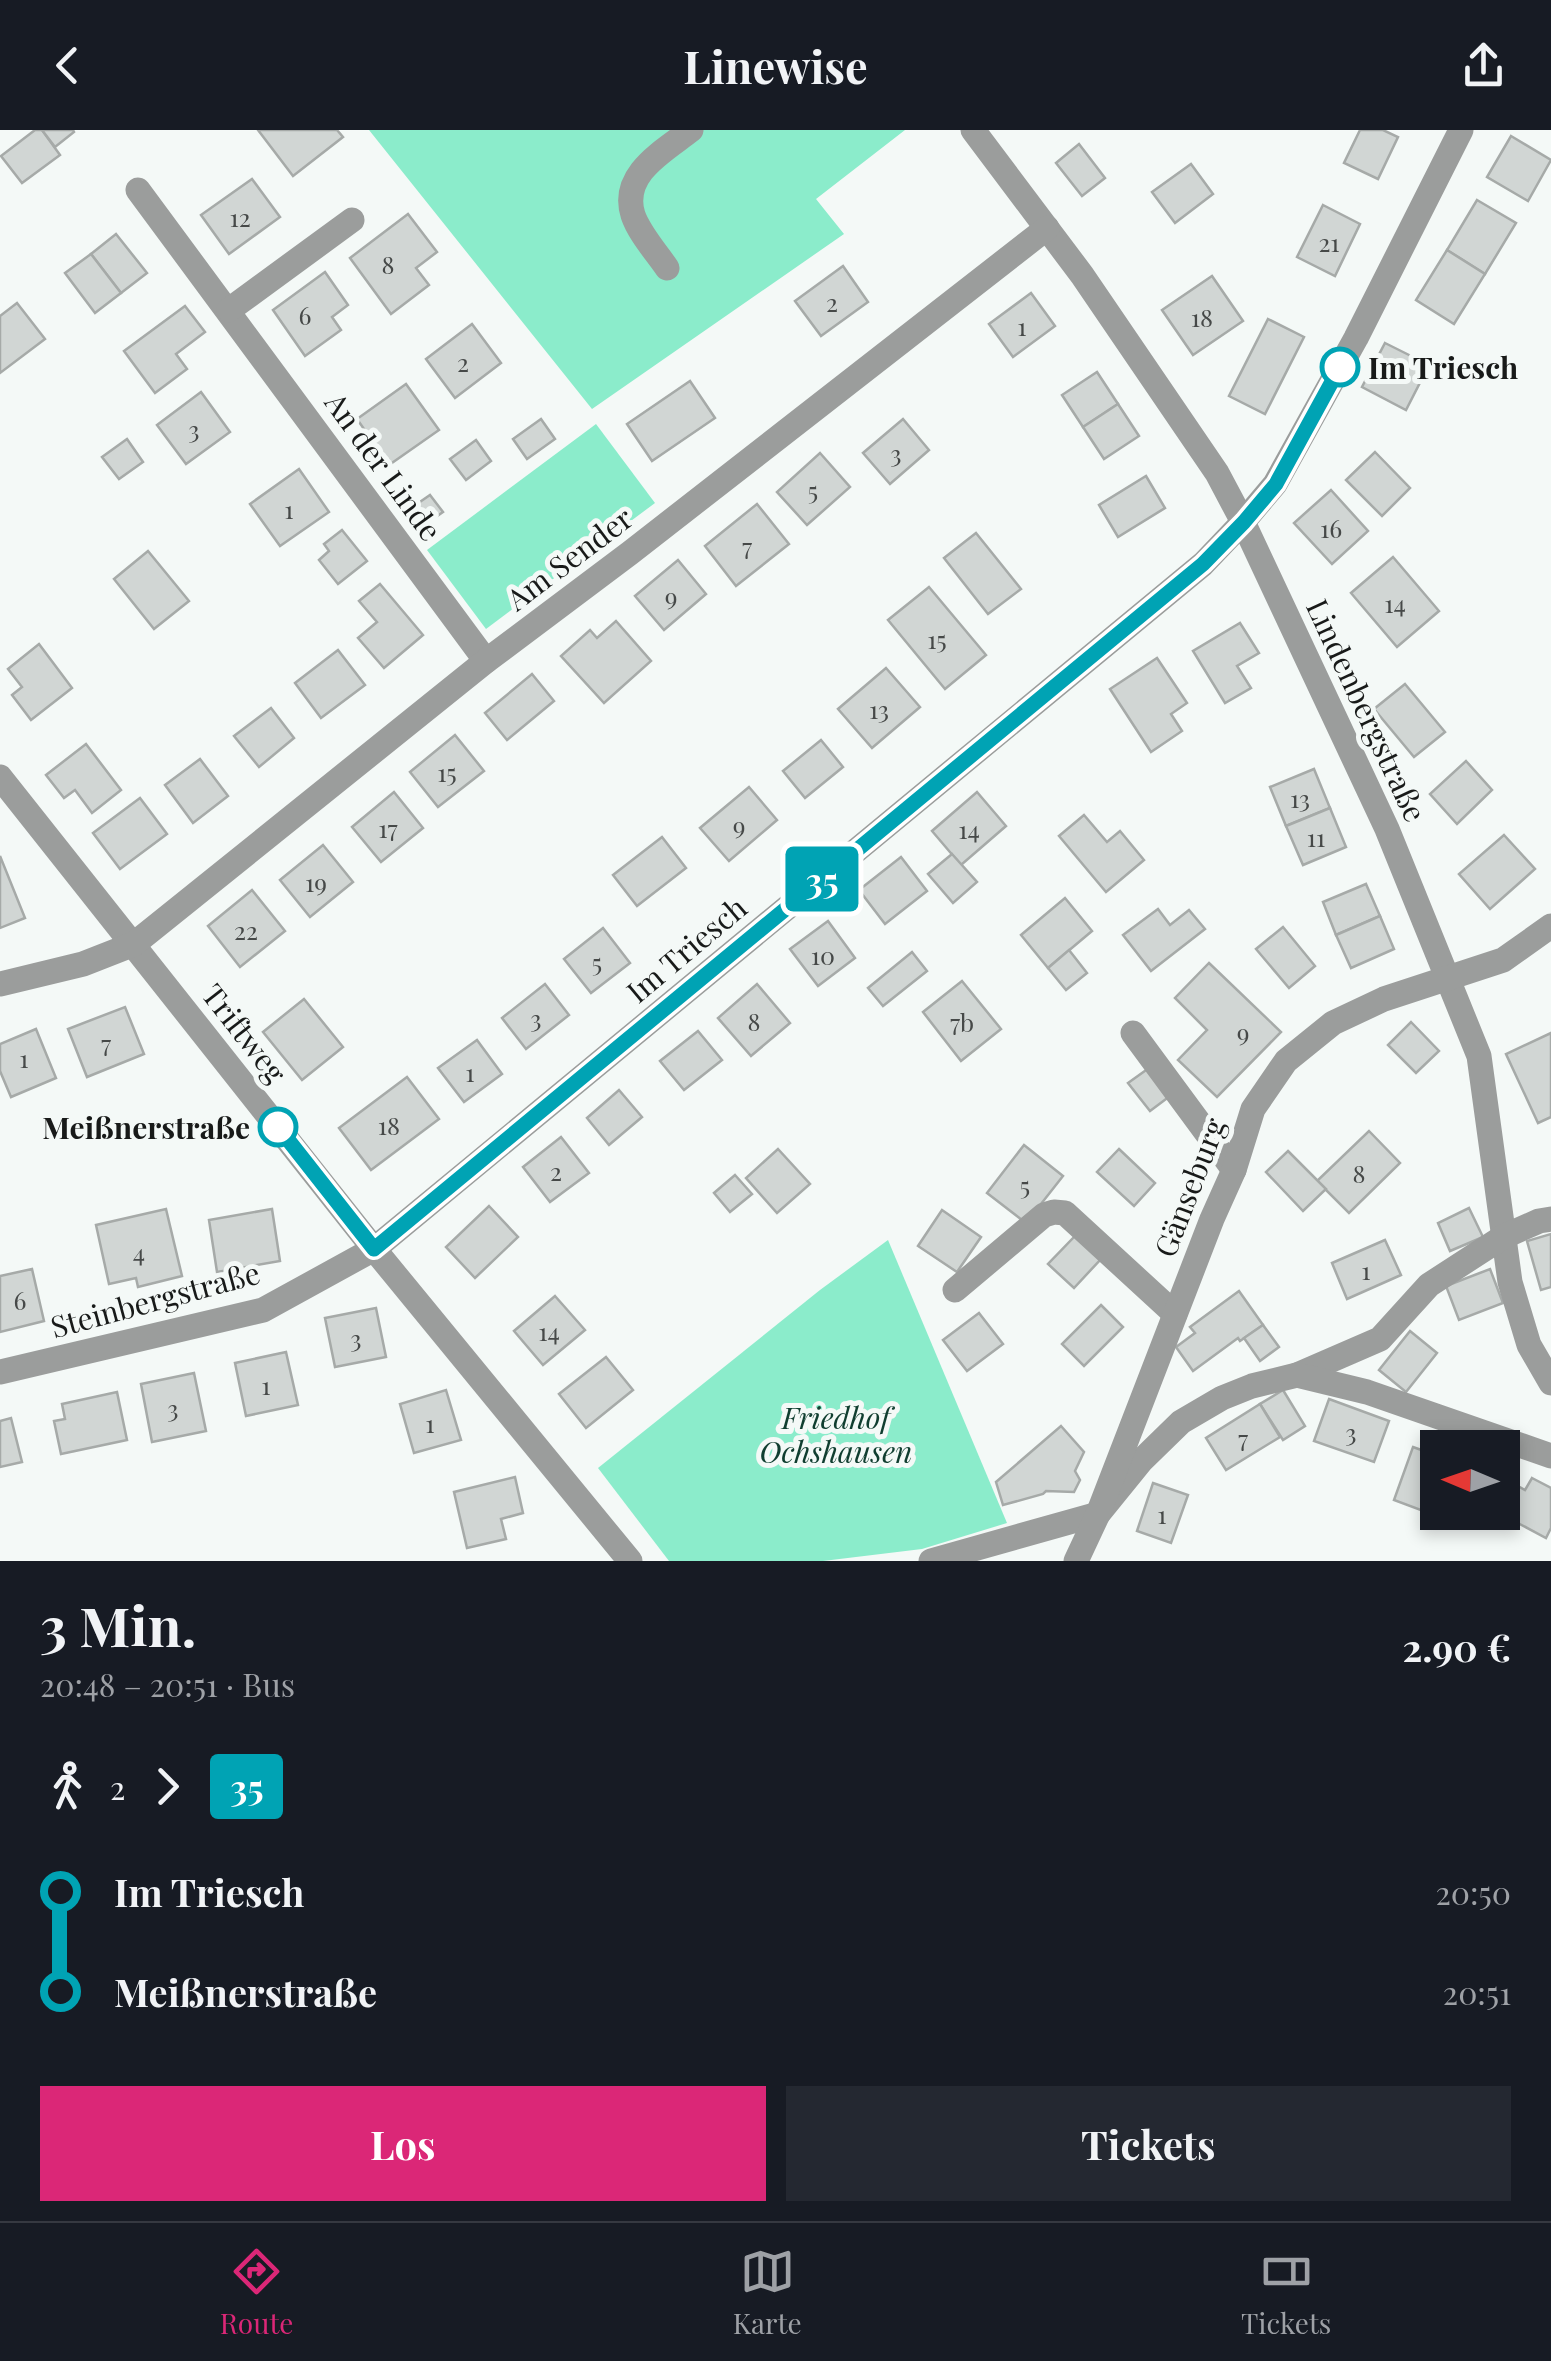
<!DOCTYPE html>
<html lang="de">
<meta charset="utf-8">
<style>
:root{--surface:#171b24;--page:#242831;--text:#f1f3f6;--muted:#9ea1a6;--line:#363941;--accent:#db2777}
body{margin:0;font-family:"Playfair Display",serif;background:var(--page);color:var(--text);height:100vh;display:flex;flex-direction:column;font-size:38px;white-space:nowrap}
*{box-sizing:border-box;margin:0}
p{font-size:32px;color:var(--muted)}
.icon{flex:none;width:55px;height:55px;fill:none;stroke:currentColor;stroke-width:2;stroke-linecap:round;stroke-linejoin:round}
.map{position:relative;height:1431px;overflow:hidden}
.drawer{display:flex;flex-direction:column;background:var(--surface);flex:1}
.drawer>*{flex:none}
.badge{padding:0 20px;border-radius:8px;font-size:35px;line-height:65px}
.needle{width:65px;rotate:272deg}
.fabs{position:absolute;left:1420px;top:1300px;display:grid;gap:20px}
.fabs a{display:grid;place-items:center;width:100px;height:100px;border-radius:0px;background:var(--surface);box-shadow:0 5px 15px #0003;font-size:50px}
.map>.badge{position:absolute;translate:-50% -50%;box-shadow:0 0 0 5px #fff}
.legs{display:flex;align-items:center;gap:15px;height:110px;padding:0 40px;font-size:32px}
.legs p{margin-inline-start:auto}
.overview{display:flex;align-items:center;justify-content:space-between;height:170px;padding:0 40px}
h1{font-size:55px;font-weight:700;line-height:75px}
.cta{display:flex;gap:20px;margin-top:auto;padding:20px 40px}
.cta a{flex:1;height:115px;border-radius:0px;background:var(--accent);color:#fff;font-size:40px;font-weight:700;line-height:115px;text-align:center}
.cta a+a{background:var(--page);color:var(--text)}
ul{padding:0 40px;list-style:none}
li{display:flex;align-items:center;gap:35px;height:100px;font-size:38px}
li i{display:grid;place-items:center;width:15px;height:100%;margin:0 12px;background:currentColor}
li i::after{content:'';width:25px;height:25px;margin:-12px;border:8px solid;border-radius:50%;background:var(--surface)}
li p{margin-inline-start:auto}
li:first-child i{background:linear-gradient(#0000 50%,currentColor 0)}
li:last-child i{background:linear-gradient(currentColor 50%,#0000 0)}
header{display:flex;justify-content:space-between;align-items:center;height:130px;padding:0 40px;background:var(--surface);font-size:45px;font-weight:700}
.tab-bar{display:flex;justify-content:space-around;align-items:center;height:140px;border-top:2px solid var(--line);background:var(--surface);font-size:28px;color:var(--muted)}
.tab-bar a{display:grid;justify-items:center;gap:5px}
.tab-bar .active{color:var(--accent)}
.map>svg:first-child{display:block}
</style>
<header><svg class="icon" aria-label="back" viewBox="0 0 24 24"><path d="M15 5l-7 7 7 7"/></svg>Linewise<svg class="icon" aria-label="share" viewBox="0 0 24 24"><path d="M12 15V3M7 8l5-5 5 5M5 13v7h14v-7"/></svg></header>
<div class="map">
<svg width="1551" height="1431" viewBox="0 0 1551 1431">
<rect width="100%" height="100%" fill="#f4f9f7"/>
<g fill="#8beccb">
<path d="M369,0H905L816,69L844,104L592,279Z"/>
<path d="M596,294L655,373L486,499L427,420Z"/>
<path d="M888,1110L1007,1393L922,1419L823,1431H669L598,1338L820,1160Z"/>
</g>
<g fill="#d1d6d4" stroke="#a6aaa8" stroke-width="2.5">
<path d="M35,0H42L60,25L22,53L1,26Z"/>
<path d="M42,0H73L74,2L55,17Z"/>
<path d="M258,0H337L343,7L293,46Z"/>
<path d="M1360,0H1383L1398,7L1378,49L1344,33Z"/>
<path d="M1511,6L1551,30L1528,71L1487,47Z"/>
<path d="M1079,14L1105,48L1082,66L1056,33Z"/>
<path d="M1191,34L1213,64L1175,93L1152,62Z"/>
<path d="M252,49L280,87L229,124L201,85Z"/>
<path d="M1477,70L1516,93L1485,144L1447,120Z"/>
<path d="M1323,75L1360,94L1335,146L1297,127Z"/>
<path d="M408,84L437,122L416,138L429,155L391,184L350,128Z"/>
<path d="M116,104L147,143L121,163L91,124Z"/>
<path d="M1447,120L1485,144L1454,194L1416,170Z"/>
<path d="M91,124L121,163L95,183L65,143Z"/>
<path d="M843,136L868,172L821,206L795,171Z"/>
<path d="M325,142L348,175L332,187L341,200L305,226L273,180Z"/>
<path d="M1212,146L1243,191L1193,225L1162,180Z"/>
<path d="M1031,163L1055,196L1013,227L989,194Z"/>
<path d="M17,173L45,209L0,243V186Z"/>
<path d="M185,176L205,202L176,224L187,239L155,263L124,221Z"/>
<path d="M1268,189L1304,207L1265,284L1229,266Z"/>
<path d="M472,194L501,233L455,268L426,229Z"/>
<path d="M1385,213L1429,235L1406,280L1362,257Z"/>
<path d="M1097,242L1118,274L1083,297L1062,265Z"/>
<path d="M690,251L715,288L652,331L627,294Z"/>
<path d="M406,254L439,300L389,335L357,289Z"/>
<path d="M201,262L230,302L186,334L157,295Z"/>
<path d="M1118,274L1139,306L1104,329L1083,297Z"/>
<path d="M541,289L555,309L527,329L513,309Z"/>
<path d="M903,289L929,320L890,354L863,323Z"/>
<path d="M127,309L143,332L119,349L102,327Z"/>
<path d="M476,310L491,331L466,350L450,329Z"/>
<path d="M1375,322L1410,358L1382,386L1346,350Z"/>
<path d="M820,323L850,357L807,395L777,362Z"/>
<path d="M299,339L329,382L280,416L250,374Z"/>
<path d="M1146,346L1165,378L1118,407L1099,375Z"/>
<path d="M1331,360L1368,401L1332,434L1294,393Z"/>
<path d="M430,365L443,382L426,394L414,376Z"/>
<path d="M757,374L789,414L736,456L705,416Z"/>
<path d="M342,400L367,431L338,454L319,430L329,421L324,414Z"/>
<path d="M976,403L1021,459L988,484L944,428Z"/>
<path d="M148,421L189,471L154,499L114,449Z"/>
<path d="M1393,427L1439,481L1397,517L1351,463Z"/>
<path d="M678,430L706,464L664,500L635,466Z"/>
<path d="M380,454L423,505L384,538L358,508L377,492L359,471Z"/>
<path d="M929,457L986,525L945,559L888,490Z"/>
<path d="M616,491L651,531L604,573L561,526L590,500L597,508Z"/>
<path d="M1240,493L1259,523L1237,536L1251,558L1225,573L1193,521Z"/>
<path d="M39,514L72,558L31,590L12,565L22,557L8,539Z"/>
<path d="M338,520L365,555L321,588L295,553Z"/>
<path d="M1157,528L1187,573L1171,584L1182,601L1151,622L1110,559Z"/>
<path d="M886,538L920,577L872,618L838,579Z"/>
<path d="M532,544L554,571L507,610L485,583Z"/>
<path d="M1405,554L1445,602L1414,627L1374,579Z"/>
<path d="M271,578L294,608L259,637L234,606Z"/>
<path d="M455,605L484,641L438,677L410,642Z"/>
<path d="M821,610L843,637L805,668L783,641Z"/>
<path d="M86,614L121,660L92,683L75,660L64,668L46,645Z"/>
<path d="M200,629L228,666L193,693L165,655Z"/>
<path d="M1466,631L1492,660L1457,694L1430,664Z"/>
<path d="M1314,639L1330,678L1286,696L1270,657Z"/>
<path d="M749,657L777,690L729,731L700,698Z"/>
<path d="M394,662L423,698L381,732L352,697Z"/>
<path d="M977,662L1006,696L961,735L932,701Z"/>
<path d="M140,668L167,704L120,739L93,703Z"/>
<path d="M1330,678L1346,717L1303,735L1286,696Z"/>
<path d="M1084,685L1107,712L1120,701L1144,730L1106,762L1059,706Z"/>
<path d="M1504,705L1535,739L1490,779L1459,744Z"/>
<path d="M662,707L686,738L637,776L613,745Z"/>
<path d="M323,715L353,752L310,787L280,750Z"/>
<path d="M952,724L977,752L953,773L928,744Z"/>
<path d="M0,726L25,788L0,798Z"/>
<path d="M901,727L927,761L885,794L859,760Z"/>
<path d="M1366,754L1380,786L1336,805L1323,772Z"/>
<path d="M252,760L285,801L240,837L208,796Z"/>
<path d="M1065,768L1092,801L1048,838L1021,805Z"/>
<path d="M1158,779L1170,795L1189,780L1205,799L1151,841L1123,805Z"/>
<path d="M1380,786L1394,819L1351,838L1336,805Z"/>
<path d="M828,791L855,828L818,856L790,819Z"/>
<path d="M1283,797L1315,836L1289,858L1256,819Z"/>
<path d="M603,798L630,833L591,863L564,829Z"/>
<path d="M1069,820L1087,843L1066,860L1048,838Z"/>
<path d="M912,822L927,841L883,876L868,858Z"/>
<path d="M1209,833L1281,902L1217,967L1178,930L1207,900L1175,868Z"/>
<path d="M962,851L1001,899L961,931L923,882Z"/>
<path d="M545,854L569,885L526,919L502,888Z"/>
<path d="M757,854L790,893L751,926L718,888Z"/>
<path d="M304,869L343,917L302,950L263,902Z"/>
<path d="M125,877L144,924L87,947L68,899Z"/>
<path d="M1411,892L1439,921L1416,943L1388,915Z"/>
<path d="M36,899L56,948L11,967L0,941V914Z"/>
<path d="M698,901L722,930L684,960L660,931Z"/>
<path d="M1551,903V987L1538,993L1506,924Z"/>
<path d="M477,910L502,944L464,972L438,938Z"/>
<path d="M1149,938L1170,966L1150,981L1128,953Z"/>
<path d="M407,947L439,989L371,1040L339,998Z"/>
<path d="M619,960L642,987L609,1015L587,988Z"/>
<path d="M1369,1001L1400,1033L1349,1083L1317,1051Z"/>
<path d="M561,1007L589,1043L550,1072L523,1037Z"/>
<path d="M1024,1015L1063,1046L1026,1093L987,1063Z"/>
<path d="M778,1019L810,1054L777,1083L746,1048Z"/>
<path d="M1119,1019L1155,1053L1134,1076L1097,1042Z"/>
<path d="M1288,1021L1326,1059L1303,1081L1266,1042Z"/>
<path d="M735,1045L752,1064L730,1082L714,1063Z"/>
<path d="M489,1076L518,1107L475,1148L446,1117Z"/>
<path d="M1469,1078L1483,1107L1450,1121L1438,1093Z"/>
<path d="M166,1079L182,1146L138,1157L136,1148L109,1154L96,1095Z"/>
<path d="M272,1079L280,1131L217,1142L209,1090Z"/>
<path d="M942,1080L981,1107L957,1142L918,1116Z"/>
<path d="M1551,1104V1157L1541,1160L1527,1111Z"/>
<path d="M1076,1105L1101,1129L1074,1158L1048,1134Z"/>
<path d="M1385,1110L1401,1145L1347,1169L1332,1133Z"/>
<path d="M32,1139L44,1191L0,1202V1146Z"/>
<path d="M1490,1139L1503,1173L1459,1190L1446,1156Z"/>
<path d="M1239,1161L1263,1195L1240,1211L1238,1208L1193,1241L1176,1217L1195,1203L1190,1197Z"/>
<path d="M555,1166L585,1200L543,1235L514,1201Z"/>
<path d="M1101,1175L1123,1197L1084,1236L1062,1214Z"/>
<path d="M376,1178L386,1227L335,1237L325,1188Z"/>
<path d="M979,1183L1003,1214L967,1241L943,1210Z"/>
<path d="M1263,1195L1279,1217L1260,1231L1244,1208Z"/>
<path d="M1410,1201L1437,1223L1406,1262L1379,1240Z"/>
<path d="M286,1222L298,1275L246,1286L235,1233Z"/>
<path d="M606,1227L633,1260L586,1298L559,1264Z"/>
<path d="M194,1243L206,1301L152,1312L141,1254Z"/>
<path d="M446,1260L461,1310L414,1323L400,1274Z"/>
<path d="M1283,1260L1305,1296L1283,1310L1260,1274Z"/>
<path d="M117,1262L127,1310L61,1324L54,1291L65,1289L62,1274Z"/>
<path d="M1329,1269L1389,1291L1374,1332L1314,1311Z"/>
<path d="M1260,1274L1280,1307L1226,1340L1206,1308Z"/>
<path d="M11,1288L22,1332L0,1337V1291Z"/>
<path d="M1061,1296L1084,1322L1075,1341L1080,1350L1074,1362L1046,1361L1043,1364L1003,1375L996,1352Z"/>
<path d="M1413,1317L1438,1326V1376L1434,1385L1394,1370Z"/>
<path d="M515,1347L523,1383L501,1389L506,1409L467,1418L454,1362Z"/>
<path d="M1532,1348L1551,1358V1398L1546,1408L1501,1384L1516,1355L1525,1360Z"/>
<path d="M1153,1353L1188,1365L1171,1413L1137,1401Z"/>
</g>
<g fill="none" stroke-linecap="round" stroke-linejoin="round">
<g stroke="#9b9d9c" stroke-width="25">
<path d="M973,0L1082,145L1217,343L1243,392L1387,699L1479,926L1510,1152L1529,1215L1551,1253"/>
<path d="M138,60L486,531"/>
<path d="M667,138C656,122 639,103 633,85C620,44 664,21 691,0"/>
<path d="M229,180L352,90"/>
<path d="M0,647L374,1119L630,1431"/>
<path d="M0,854L83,834L134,814L486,531L630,423L1047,98"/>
<path d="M1133,903L1234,1040"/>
<path d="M955,1160L1044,1085L1054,1082L1065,1083L1175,1184"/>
<path d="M0,1242L263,1180L374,1119L1203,434L1243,392L1275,354L1356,208L1461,0"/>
<path d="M1297,1245L1380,1209L1429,1155L1503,1107L1539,1091L1551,1089"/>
<path d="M931,1431L1098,1384L1141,1331L1181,1292L1222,1268L1252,1256L1297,1245L1367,1262L1551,1326"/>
<path d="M1076,1431L1098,1384L1212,1089L1234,1040L1253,979L1286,931L1333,893L1384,869L1503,830L1551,796"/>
</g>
</g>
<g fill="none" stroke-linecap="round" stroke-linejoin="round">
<g stroke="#fff" stroke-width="22">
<path id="line-1" d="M278,997L374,1119L1203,434L1244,392L1276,354L1340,237"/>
</g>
<use href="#line-1" stroke="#00a3b4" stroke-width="15"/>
</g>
<g fill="#fff" stroke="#00a3b4" stroke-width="5">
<circle cx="1340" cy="237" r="18"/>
<circle cx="278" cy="997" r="18"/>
</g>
<g text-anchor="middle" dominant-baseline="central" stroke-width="10" stroke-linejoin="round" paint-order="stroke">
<g font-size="25" fill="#464948">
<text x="240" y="86">12</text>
<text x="1329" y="111">21</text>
<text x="388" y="133">8</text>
<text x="832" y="171">2</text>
<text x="305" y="184">6</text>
<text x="1202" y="186">18</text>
<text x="1022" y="195">1</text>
<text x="463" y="231">2</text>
<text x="194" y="298">3</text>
<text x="896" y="322">3</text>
<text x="813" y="359">5</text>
<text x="289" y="378">1</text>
<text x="1331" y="397">16</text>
<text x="747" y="415">7</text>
<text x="671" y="465">9</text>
<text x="1395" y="472">14</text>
<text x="937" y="508">15</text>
<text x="879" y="578">13</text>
<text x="447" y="641">15</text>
<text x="1300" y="667">13</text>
<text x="739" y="694">9</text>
<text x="388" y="697">17</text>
<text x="969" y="698">14</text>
<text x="1316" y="706">11</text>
<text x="316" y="751">19</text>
<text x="246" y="799">22</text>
<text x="823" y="824">10</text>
<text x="597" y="831">5</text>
<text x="536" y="887">3</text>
<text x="754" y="890">8</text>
<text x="962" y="891">7b</text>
<text x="1243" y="901">9</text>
<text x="106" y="912">7</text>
<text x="24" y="927">1</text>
<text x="470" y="941">1</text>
<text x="389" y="994">18</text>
<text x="556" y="1040">2</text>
<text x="1359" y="1042">8</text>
<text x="1025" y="1054">5</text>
<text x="139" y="1121">4</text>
<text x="1366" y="1139">1</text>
<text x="20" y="1169">6</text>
<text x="549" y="1200">14</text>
<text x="356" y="1207">3</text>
<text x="266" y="1254">1</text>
<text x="173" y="1277">3</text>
<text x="430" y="1292">1</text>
<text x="1351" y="1301">3</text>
<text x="1243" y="1307">7</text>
<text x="1162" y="1383">1</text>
</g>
<g font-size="30" font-weight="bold" fill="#181a19" stroke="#f4f9f7" text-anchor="start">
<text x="1368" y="237">Im Triesch</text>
<text x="250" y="997" text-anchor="end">Meißnerstraße</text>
</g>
<g font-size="30" fill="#181a19" stroke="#f4f9f7">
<text transform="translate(384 336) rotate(54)">An der Linde</text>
<text transform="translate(569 428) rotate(-37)">Am Sender</text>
<text transform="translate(1367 580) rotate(65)">Lindenbergstraße</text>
<text transform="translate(686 819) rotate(-40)">Im Triesch</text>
<text transform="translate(245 903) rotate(52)">Triftweg</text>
<text transform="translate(1189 1057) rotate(-69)">Gänseburg</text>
<text transform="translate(155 1169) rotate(-15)">Steinbergstraße</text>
</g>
<g font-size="30" font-style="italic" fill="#103e30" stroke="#f4f9f7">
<text x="836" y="1287">Friedhof<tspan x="836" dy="34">Ochshausen</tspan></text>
</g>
</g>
</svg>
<div class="fabs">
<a><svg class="needle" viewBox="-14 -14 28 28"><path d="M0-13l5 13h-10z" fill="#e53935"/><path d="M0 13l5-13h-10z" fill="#9ea1a6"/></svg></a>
</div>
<b class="badge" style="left:822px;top:749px;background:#00a3b4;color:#fff">35</b>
</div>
<section class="drawer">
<div class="overview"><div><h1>3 Min.</h1><p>20:48 – 20:51 · Bus</p></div><b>2.90 €</b></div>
<div class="legs"><svg class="icon" aria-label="walk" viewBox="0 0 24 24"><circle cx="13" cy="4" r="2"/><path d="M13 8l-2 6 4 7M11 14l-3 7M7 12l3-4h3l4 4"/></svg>2<svg class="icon" aria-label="forward" viewBox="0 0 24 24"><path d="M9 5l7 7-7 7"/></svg><b class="badge" style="background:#00a3b4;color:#fff">35</b></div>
<ul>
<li><i style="color:#00a3b4"></i><b>Im Triesch</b><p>20:50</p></li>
<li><i style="color:#00a3b4"></i><b>Meißnerstraße</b><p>20:51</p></li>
</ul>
<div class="cta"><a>Los</a><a>Tickets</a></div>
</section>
<nav class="tab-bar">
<a class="active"><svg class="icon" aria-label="directions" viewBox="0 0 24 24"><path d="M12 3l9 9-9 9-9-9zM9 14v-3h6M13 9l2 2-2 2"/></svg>Route</a>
<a><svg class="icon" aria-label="map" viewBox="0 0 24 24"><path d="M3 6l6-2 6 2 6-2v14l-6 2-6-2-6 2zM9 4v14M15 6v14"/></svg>Karte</a>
<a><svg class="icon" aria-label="tickets" viewBox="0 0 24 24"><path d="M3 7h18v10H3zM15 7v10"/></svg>Tickets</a>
</nav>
